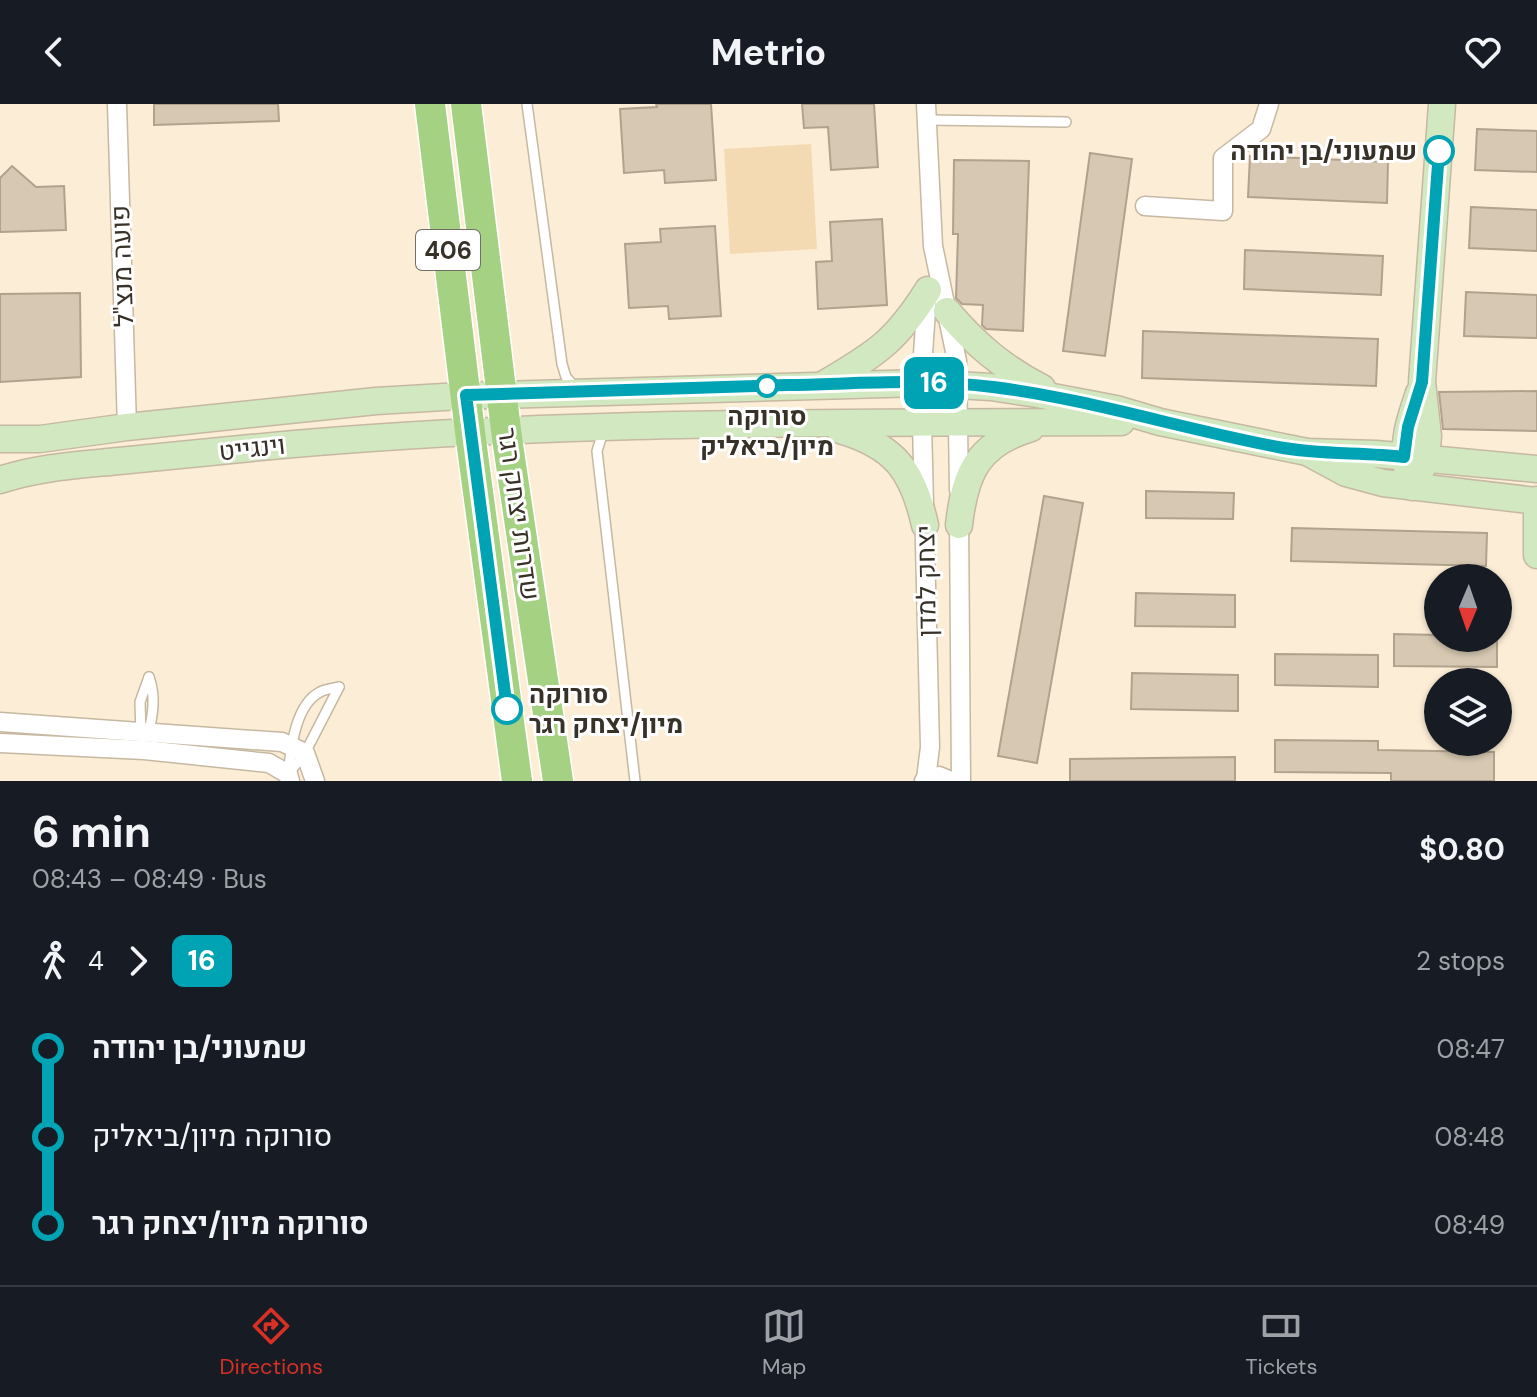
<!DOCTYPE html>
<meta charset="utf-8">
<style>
:root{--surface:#171b24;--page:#20242c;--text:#f1f3f6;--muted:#9ea1a6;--line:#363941;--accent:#d93025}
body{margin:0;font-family:"DM Sans",Heebo,sans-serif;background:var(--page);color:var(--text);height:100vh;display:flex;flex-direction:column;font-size:30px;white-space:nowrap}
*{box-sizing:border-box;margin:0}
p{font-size:26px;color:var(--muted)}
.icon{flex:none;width:44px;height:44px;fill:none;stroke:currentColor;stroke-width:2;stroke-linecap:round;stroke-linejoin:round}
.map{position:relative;height:677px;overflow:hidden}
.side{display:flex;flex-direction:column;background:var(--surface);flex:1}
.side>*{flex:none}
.badge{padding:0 16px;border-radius:12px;font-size:28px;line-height:52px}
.needle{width:52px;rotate:182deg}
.buttons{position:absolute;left:1424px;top:460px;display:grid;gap:16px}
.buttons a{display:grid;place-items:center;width:88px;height:88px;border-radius:50%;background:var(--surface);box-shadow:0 2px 6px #0004;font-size:40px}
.map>.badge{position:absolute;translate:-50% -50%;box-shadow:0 0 0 4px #fff}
.legs{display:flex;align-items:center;gap:12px;height:88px;padding:0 32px;font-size:26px}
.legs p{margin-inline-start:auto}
.headline{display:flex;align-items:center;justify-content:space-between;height:136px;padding:0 32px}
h1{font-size:44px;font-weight:700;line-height:60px}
ul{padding:0 32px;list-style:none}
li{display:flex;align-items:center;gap:28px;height:88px;font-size:30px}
li i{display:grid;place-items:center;width:12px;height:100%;margin:0 10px;background:currentColor}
li i::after{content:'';width:20px;height:20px;margin:-10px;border:6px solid;border-radius:50%;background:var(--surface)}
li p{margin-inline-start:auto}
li:first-child i{background:linear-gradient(#0000 50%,currentColor 0)}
li:last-child i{background:linear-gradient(currentColor 50%,#0000 0)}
header{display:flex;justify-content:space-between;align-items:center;height:104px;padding:0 32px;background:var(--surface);font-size:36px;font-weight:700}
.tab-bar{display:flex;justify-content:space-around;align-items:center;height:112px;border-top:2px solid var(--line);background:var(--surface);font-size:22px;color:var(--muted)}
.tab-bar a{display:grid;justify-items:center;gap:4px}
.tab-bar .active{color:var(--accent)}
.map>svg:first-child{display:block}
</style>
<header><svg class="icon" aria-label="back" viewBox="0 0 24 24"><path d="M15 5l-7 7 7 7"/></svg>Metrio<svg class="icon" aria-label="heart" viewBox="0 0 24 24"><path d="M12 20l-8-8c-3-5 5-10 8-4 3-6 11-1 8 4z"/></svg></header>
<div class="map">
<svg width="1537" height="677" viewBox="0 0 1537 677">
<rect width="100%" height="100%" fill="#fcedd6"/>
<path fill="#f4dab2" d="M811,40L817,145L730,150L724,45Z"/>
<g fill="#d6c8b2" stroke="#b0a28d" stroke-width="2">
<path d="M154,0H278L279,17L154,21Z"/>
<path d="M656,0H711L716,76L665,79L664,66L624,69L620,5L657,3Z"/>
<path d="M802,0H874L878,63L831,66L828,23L804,24Z"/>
<path d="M1477,25L1537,27V68L1475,66Z"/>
<path d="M1090,49L1132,55L1105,252L1063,247Z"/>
<path d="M1250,52L1388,58L1387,99L1248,93Z"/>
<path d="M954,56L1029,57L1023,227L986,225L982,221L983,201L962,200L956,194L958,130H953Z"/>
<path d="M12,62L36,83L64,82L66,126L0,128V74Z"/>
<path d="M1471,103L1537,106V147L1469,144Z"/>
<path d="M882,115L887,201L818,205L816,158L832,157L830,118Z"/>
<path d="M715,122L721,212L669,215L668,202L629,204L625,140L661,138L660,125Z"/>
<path d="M1245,146L1383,152L1381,191L1244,185Z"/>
<path d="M1466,188L1537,191V234L1464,232Z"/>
<path d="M80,189L81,273L0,278V190Z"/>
<path d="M1143,227L1378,235L1376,282L1142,274Z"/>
<path d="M1537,287V327L1443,325L1439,288Z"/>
<path d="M1146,387L1234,389L1233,415L1146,414Z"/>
<path d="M1044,392L1083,399L1037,659L998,652Z"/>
<path d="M1292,424L1487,429L1486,462L1291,457Z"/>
<path d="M1136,489L1235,491V523L1135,522Z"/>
<path d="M1394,530L1438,531V534H1497V563L1394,562Z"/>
<path d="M1275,550L1378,551V583L1275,581Z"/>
<path d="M1132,569L1238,571V607L1131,605Z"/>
<path d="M1275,636L1378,637V646L1494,648V677H1391V669L1275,668Z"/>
<path d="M1235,653V677H1070V655Z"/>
</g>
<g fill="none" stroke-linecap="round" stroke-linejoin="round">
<g stroke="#c6b8a2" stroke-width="12">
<g id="lane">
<path d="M527,0L562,260L566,273L574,282"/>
<path d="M927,16L1066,18"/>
<path d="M603,328L597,347L635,677"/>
<path d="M141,631L140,598L149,573"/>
<path d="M148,631C153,611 156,592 149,573"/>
<path d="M289,669L305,649L339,583"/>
<path d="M288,670C291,644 295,601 320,588C325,585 333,584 339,583"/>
</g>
</g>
<g stroke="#c6b8a2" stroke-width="21">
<g id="street">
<path d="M117,0L127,323"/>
<path d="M926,0L933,142L957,257L959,386"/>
<path d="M1145,102L1223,107V54L1261,25L1269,0"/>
<path d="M959,412L961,677"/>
<path d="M0,618L282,638L305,649L315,677"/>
<path d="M0,639L144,646L269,659L288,670L290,677"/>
<path d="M926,675L930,643L921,279L927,192"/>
<path d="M924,677L939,672L951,677"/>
</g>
</g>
<g stroke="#c6b8a2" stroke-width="29">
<g id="secondary">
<path d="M947,207C975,240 1003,264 1042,284"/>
<path d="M826,279C877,249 896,237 928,186"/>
<path d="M840,326C895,342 913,367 925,421"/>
<path d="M0,335H40L127,323L376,297L461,292L921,279L991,283L1037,290L1116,305L1160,318L1307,348L1376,350L1537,365"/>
<path d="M1307,348L1346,369L1383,379L1537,397"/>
<path d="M1408,368C1401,341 1410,315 1419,289"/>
<path d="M0,376C39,363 78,361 119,357C163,353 207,348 251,344C540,316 831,319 1121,318"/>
<path d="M1412,383L1426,356L1428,332L1422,278L1442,0"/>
<path d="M1537,396V451"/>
<path d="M959,421C965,368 978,340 1031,324"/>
</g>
</g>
<g stroke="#fff" stroke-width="33">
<g id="primary">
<path d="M430,0L471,336L517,677"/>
<path d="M466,0L507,334L558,677"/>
</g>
</g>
<use href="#lane" stroke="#fff" stroke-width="9"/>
<use href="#street" stroke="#fff" stroke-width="18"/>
<use href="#secondary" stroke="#d2e8c1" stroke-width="26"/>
<use href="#primary" stroke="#a5d182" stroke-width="30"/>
</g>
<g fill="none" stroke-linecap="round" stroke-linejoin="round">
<g stroke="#fff" stroke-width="18">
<path id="line-1" d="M507,605L466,291C573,288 680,284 787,281C855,280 925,274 993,283C1089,295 1182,325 1278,343C1319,351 1362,348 1404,353L1408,323L1422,278L1439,47"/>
</g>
<use href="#line-1" stroke="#00a3b4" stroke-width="12"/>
</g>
<g fill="#fff" stroke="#00a3b4" stroke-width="4">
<circle cx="1439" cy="47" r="14"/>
<circle cx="767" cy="282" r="10"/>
<circle cx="507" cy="605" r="14"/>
</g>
<g text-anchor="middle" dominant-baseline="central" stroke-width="6" stroke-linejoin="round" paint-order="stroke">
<rect fill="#fff" stroke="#736f68" stroke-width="2" x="416" y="126" width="64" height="40" rx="6"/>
<g font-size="24" font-weight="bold" fill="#373128">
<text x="448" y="146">406</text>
</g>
<g font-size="26" font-weight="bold" fill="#373128" stroke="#fff" text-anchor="end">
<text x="1417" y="47">שמעוני/בן יהודה</text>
<text x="767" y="312" text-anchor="middle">סורוקה<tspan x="767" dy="30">מיון/ביאליק</tspan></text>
<text x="529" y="590" text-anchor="start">סורוקה<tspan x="529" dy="30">מיון/יצחק רגר</tspan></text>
</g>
<g font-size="26" fill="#373128" stroke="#fff">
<text transform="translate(122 162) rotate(-92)">פועה מנצ"ל</text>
<text transform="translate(252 344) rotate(-6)">וינגייט</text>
<text transform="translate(519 410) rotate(82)">שדרות יצחק רגר</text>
<text transform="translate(926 477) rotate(-91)">יצחק למדן</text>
</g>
</g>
</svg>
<div class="buttons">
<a><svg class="needle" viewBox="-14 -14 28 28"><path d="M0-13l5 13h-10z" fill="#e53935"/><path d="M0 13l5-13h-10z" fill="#9ea1a6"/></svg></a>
<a><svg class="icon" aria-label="layers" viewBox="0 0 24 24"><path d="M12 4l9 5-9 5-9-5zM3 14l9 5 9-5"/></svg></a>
</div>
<b class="badge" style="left:934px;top:279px;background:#00a3b4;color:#fff">16</b>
</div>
<section class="side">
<div class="headline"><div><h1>6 min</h1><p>08:43 – 08:49 · Bus</p></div><b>$0.80</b></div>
<div class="legs"><svg class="icon" aria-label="walk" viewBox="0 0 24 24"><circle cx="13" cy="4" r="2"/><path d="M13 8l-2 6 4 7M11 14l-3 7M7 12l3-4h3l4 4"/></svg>4<svg class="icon" aria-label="forward" viewBox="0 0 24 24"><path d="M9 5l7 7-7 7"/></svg><b class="badge" style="background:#00a3b4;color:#fff">16</b><p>2 stops</p></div>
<ul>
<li><i style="color:#00a3b4"></i><b>שמעוני/בן יהודה</b><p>08:47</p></li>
<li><i style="color:#00a3b4"></i><span>סורוקה מיון/ביאליק</span><p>08:48</p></li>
<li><i style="color:#00a3b4"></i><b>סורוקה מיון/יצחק רגר</b><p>08:49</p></li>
</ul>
</section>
<nav class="tab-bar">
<a class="active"><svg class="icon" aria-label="directions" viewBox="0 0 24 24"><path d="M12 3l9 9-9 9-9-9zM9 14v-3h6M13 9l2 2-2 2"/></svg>Directions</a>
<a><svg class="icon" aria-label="map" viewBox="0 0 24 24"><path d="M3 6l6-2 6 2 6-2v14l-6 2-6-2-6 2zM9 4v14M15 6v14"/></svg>Map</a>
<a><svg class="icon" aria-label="tickets" viewBox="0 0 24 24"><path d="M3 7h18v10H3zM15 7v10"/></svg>Tickets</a>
</nav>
